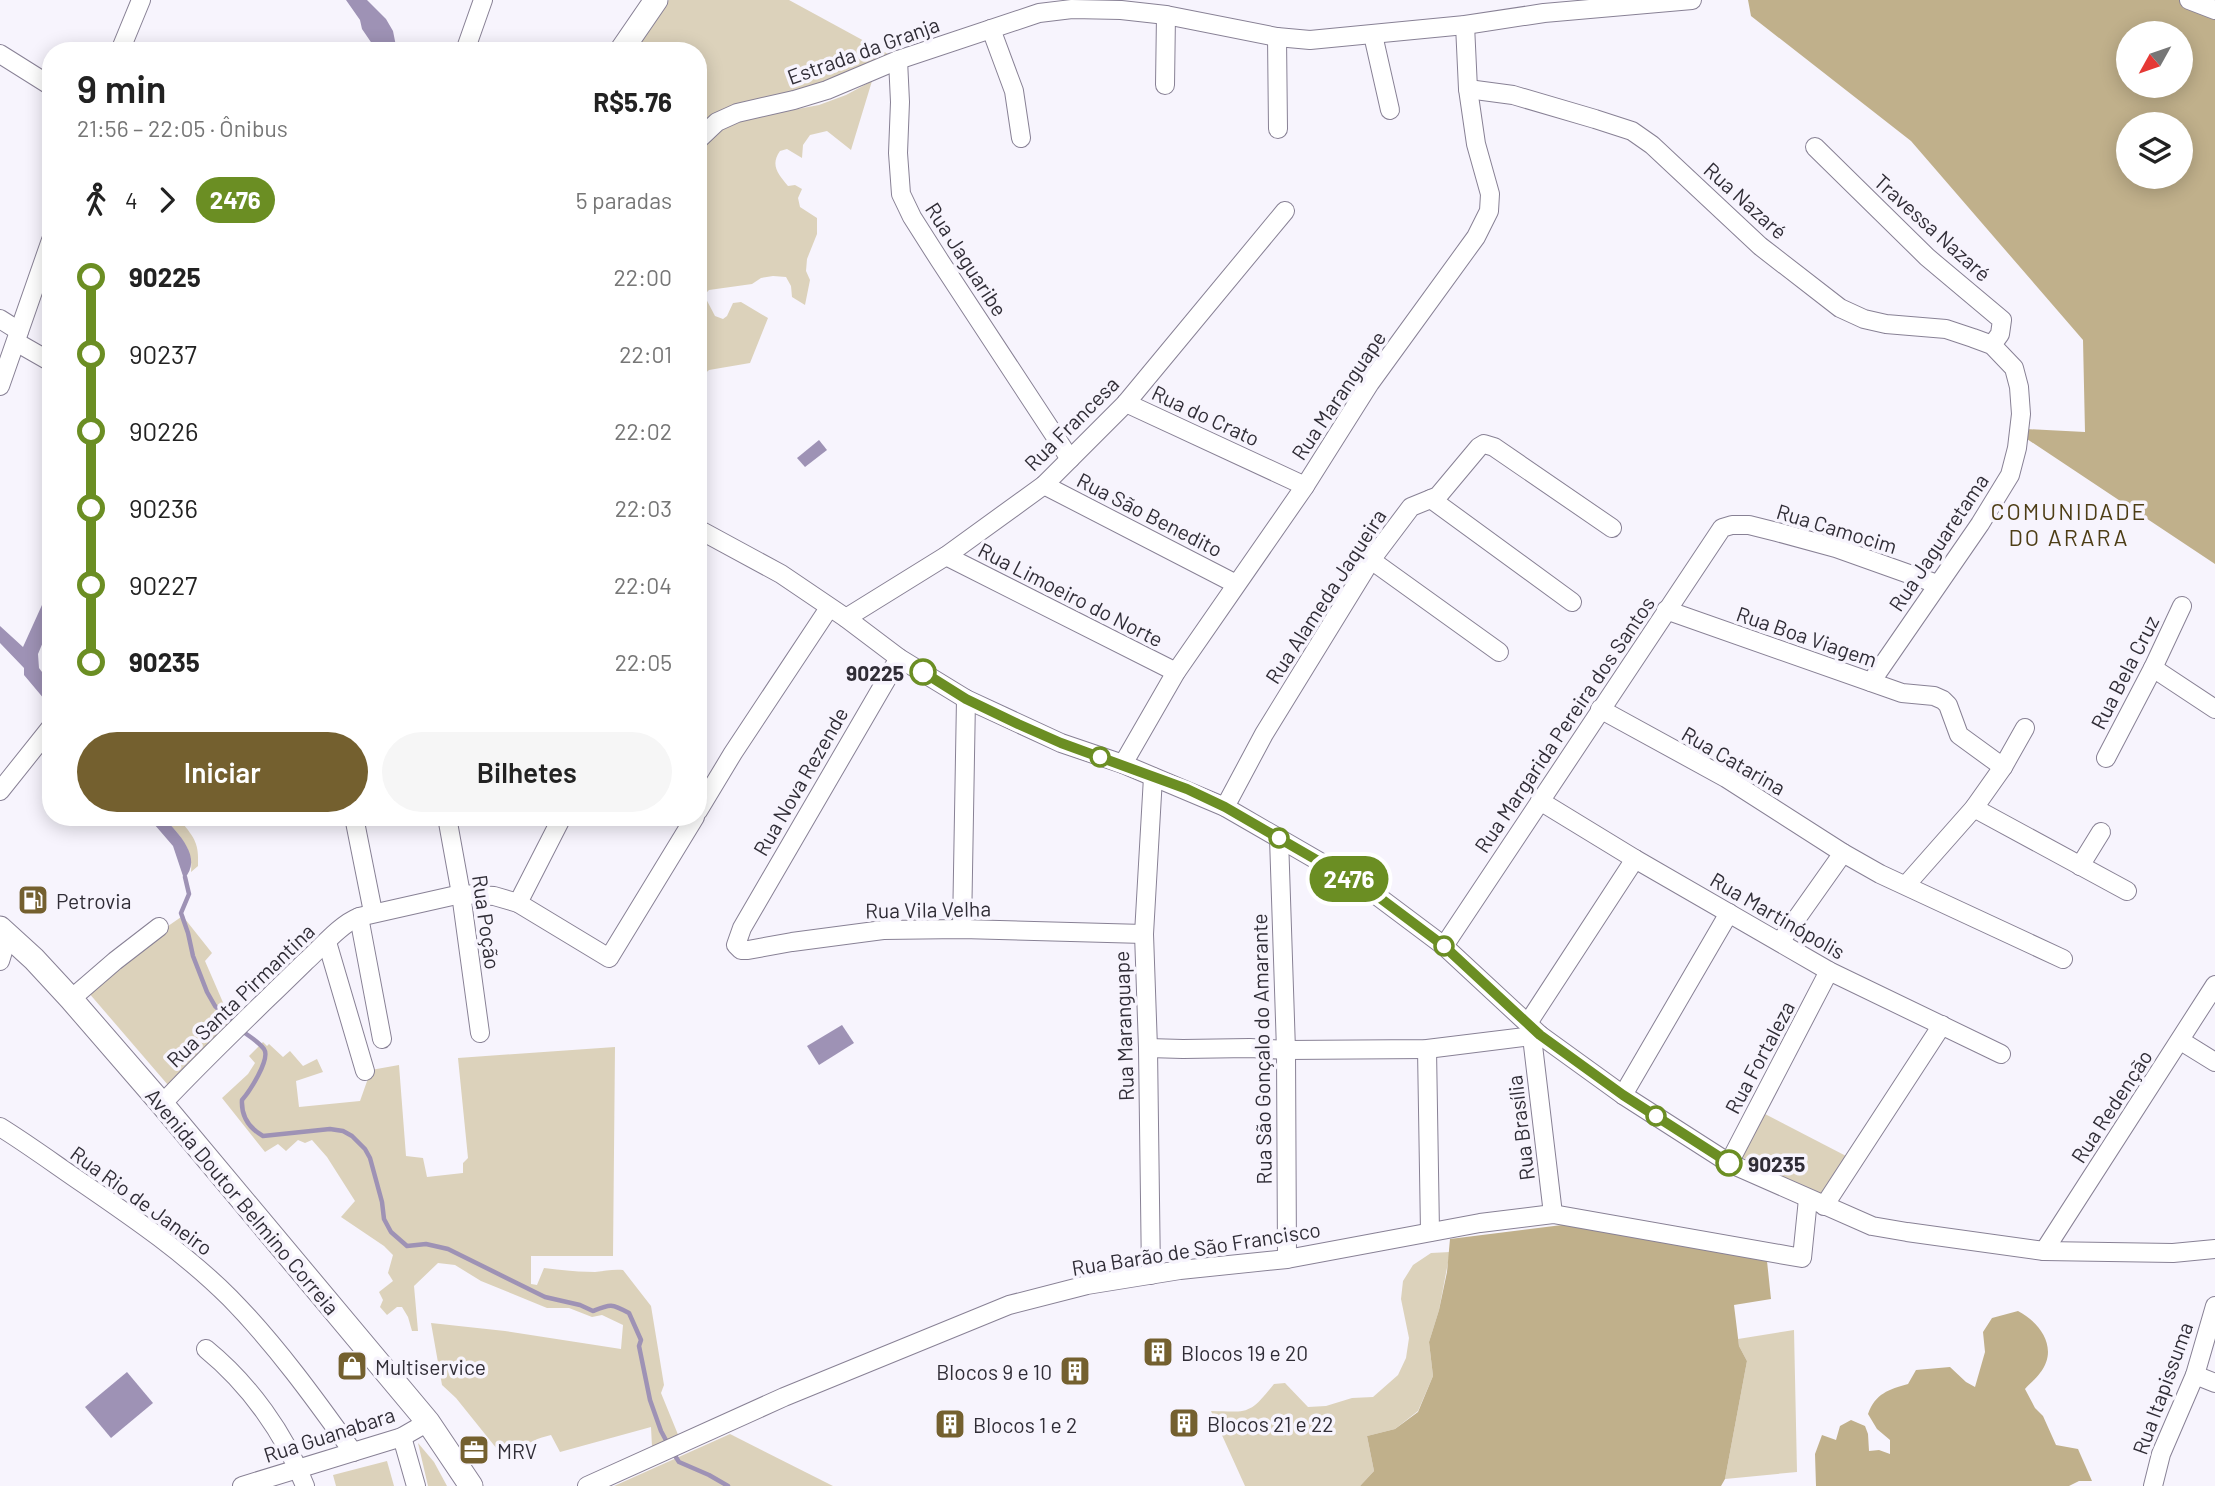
<!DOCTYPE html>
<html lang="pt">
<meta charset="utf-8">
<style>
:root{--surface:#fff;--page:#f6f6f6;--text:#222;--muted:#767676;--accent:#74602f}
body{margin:0;font-family:Barlow,sans-serif;background:var(--page);color:var(--text);height:100vh;display:flex;flex-direction:column;font-size:26px;white-space:nowrap}
*{box-sizing:border-box;margin:0}
p{font-size:23px;color:var(--muted)}
.icon{flex:none;width:38px;height:38px;fill:none;stroke:currentColor;stroke-width:2;stroke-linecap:round;stroke-linejoin:round}
.map{position:relative;flex:1;overflow:hidden}
.sheet{position:absolute;left:42px;top:42px;width:665px;height:784px;display:flex;flex-direction:column;background:var(--surface);border-radius:28px;box-shadow:0 4px 18px #0003}
.sheet>*{flex:none}
.badge{padding:0 14px;border-radius:23px;font-size:24px;line-height:46px}
.needle{width:46px;rotate:230deg}
.fabs{position:absolute;left:2116px;top:21px;display:grid;gap:14px}
.fabs a{display:grid;place-items:center;width:77px;height:77px;border-radius:50%;background:var(--surface);box-shadow:0 4px 18px #0003;font-size:35px}
.map>.badge{position:absolute;translate:-50% -50%;box-shadow:0 0 0 4px #fff}
.legs{display:flex;align-items:center;gap:10px;height:77px;padding:0 35px;font-size:23px}
.legs p{margin-inline-start:auto}
.summary{display:flex;align-items:center;justify-content:space-between;height:119px;padding:0 35px}
h1{font-size:38px;font-weight:600;line-height:52px}
.action{display:flex;gap:14px;margin-top:auto;padding:14px 35px}
.action a{flex:1;height:80px;border-radius:42px;background:var(--accent);color:#fff;font-size:28px;font-weight:600;line-height:80px;text-align:center}
.action a+a{background:var(--page);color:var(--text)}
ul{padding:0 35px;list-style:none}
li{display:flex;align-items:center;gap:24px;height:77px;font-size:26px}
li i{display:grid;place-items:center;width:10px;height:100%;margin:0 9px;background:currentColor}
li i::after{content:'';width:18px;height:18px;margin:-9px;border:5px solid;border-radius:50%;background:var(--surface)}
li p{margin-inline-start:auto}
li:first-child i{background:linear-gradient(#0000 50%,currentColor 0)}
li:last-child i{background:linear-gradient(currentColor 50%,#0000 0)}
.map>svg:first-child{display:block}
</style>
<div class="map">
<svg width="2215" height="1486" viewBox="0 0 2215 1486">
<rect width="100%" height="100%" fill="#f7f4fd"/>
<g fill="#dcd2bb">
<path d="M669,0H789L890,55L841,78L698,129V51H634Z"/>
<path d="M872,81L851,150L827,131L810,135L803,145L802,158L787,149L780,151C770,165 778,174 788,186L795,185L802,189L798,198L800,207L817,218V234L807,259L806,271L810,280L805,305L792,297L791,286L786,277L773,276L761,278L752,284L709,290L704,295L715,316L723,319L727,316L733,303L741,302L768,318L750,363L709,370L698,380V148L725,126L744,119L819,105L846,95Z"/>
<path d="M163,817H186L181,821C195,839 199,843 198,866L191,872C194,849 178,833 163,817Z"/>
<path d="M184,915L185,919L212,953L205,961L228,1014L234,1018L168,1085L88,992L145,942Z"/>
<path d="M263,1042L267,1046L269,1044L283,1057L290,1051L303,1066L317,1059L323,1072L296,1081L299,1107L360,1101L371,1070L399,1065L406,1156L423,1158L427,1177L463,1173V1163L468,1158L458,1058L615,1047L613,1256H531V1284L537,1285L544,1268C561,1270 578,1272 595,1272C605,1271 613,1269 623,1270L651,1306L664,1385L661,1393L679,1437L652,1447L651,1427L560,1452L551,1435C539,1438 526,1442 519,1452L501,1454L456,1398L442,1385L431,1323L505,1331L621,1349L623,1325L602,1315L592,1317L569,1308H547L481,1281L455,1265L438,1263L414,1286L418,1331H412L408,1317L402,1307H397L387,1315L380,1307L383,1300L379,1292L393,1281L388,1273L393,1255L384,1246L341,1217L355,1201L327,1157L312,1140L305,1143L298,1140L286,1151L278,1144L265,1152L222,1098L248,1074L255,1063L249,1056Z"/>
<path d="M1765,1114L1848,1157L1823,1201L1742,1157Z"/>
<path d="M1450,1252L1439,1310L1429,1342L1433,1376L1418,1411L1395,1429L1367,1436L1374,1471L1360,1486H1245L1211,1411C1249,1412 1249,1415 1274,1384L1285,1383L1308,1407L1326,1406L1352,1398L1373,1397L1398,1375L1406,1358L1409,1338L1401,1299L1403,1281L1413,1265L1431,1253Z"/>
<path d="M1794,1330L1797,1472L1725,1479L1747,1361L1739,1346L1738,1339Z"/>
<path d="M730,1434L833,1486H614Z"/>
<path d="M418,1443L434,1462L447,1486H428Z"/>
<path d="M387,1461L394,1486H336L333,1475Z"/>
</g>
<g fill="#c0b08b" fill-rule="evenodd">
<path d="M1748,0H2184L2215,12V564L2024,437L2026,429L2085,432L2083,340L1911,141L1751,16ZM2128,33H2180V86H2128ZM2128,124H2180V177H2128Z"/>
<path d="M1570,1224L1767,1261L1771,1299L1734,1305L1739,1346L1747,1361L1725,1479L1721,1486H1360L1374,1471L1367,1436L1395,1429L1418,1412L1433,1376L1429,1342L1439,1310L1447,1272L1450,1239Z"/>
<path d="M2018,1311C2041,1323 2059,1349 2040,1373C2036,1379 2029,1384 2025,1389L2035,1408L2043,1416L2056,1445L2078,1449L2092,1481H2079L2069,1486H1816L1815,1454L1822,1435L1836,1440L1840,1426L1851,1420L1865,1426L1868,1434L1869,1451L1879,1450L1890,1454V1440L1877,1429L1868,1414C1875,1394 1889,1389 1908,1384L1916,1370L1950,1367L1966,1382L1975,1387L1985,1352L1983,1332L1992,1318Z"/>
</g>
<g fill="#9e92b5">
<path d="M346,0H367L386,19L393,31L397,51H377L362,29L360,20Z"/>
<path d="M819,440L827,450L805,467L797,458Z"/>
<path d="M51,585V623L38,654L39,668L51,684L50,706L24,675V668L0,643V626L23,647Z"/>
<path d="M148,817H163C178,833 204,858 184,879L173,846Z"/>
<path d="M842,1025L854,1043L819,1065L807,1046Z"/>
<path d="M127,1372L153,1403L111,1438L85,1407Z"/>
</g>
<g fill="none" stroke-linecap="round" stroke-linejoin="round">
<g stroke="#9e92b5" stroke-width="4.5">
<path d="M185,877L189,894L181,913L188,933L193,956L207,992L215,1006L236,1025"/>
<path d="M242,1031C249,1036 259,1042 264,1049C271,1059 249,1092 242,1100C241,1117 249,1128 263,1136L330,1129L343,1131L352,1136L365,1149L370,1158L382,1202L384,1219L391,1232L407,1246L426,1244L448,1249L545,1297L580,1305L593,1311C610,1304 611,1303 629,1313L641,1340L639,1346L650,1400L661,1431L668,1444"/>
<path d="M672,1451L679,1462L709,1475L728,1486"/>
</g>
<g stroke="#888195" stroke-width="20">
<g id="minor">
<path d="M2189,0L2215,10"/>
<path d="M991,29L1014,91L1021,138"/>
<path d="M1373,35L1390,110"/>
<path d="M1277,37L1278,129"/>
<path d="M120,51L141,0"/>
<path d="M465,51L483,0"/>
<path d="M0,54L51,86"/>
<path d="M898,60L900,102L898,153L901,194L912,217L940,261L1070,459"/>
<path d="M1165,85L1166,15"/>
<path d="M1468,89L1513,95L1595,119L1632,131L1652,145L1760,246L1840,308L1864,319L1886,324L1946,329L1973,338L1992,345L2014,368L2019,387L2021,414L2017,448L2010,475L1980,524L1871,682"/>
<path d="M698,140L717,122L737,113L794,100L827,90L898,60L1039,13L1072,9L1121,10L1166,15L1277,37L1310,40L1465,25L1544,13L1692,0"/>
<path d="M1815,147L1927,257L2002,320L2000,334L1992,345"/>
<path d="M0,319L19,331"/>
<path d="M16,342L51,362"/>
<path d="M0,386L51,240"/>
<path d="M1126,403L1305,486"/>
<path d="M1044,485L1236,584"/>
<path d="M1431,499L1572,602"/>
<path d="M698,529L781,574L846,618L899,658L966,699L1061,743L1123,764L1225,807L1372,892L1444,946L1540,1035L1623,1095L1729,1163L1872,1226L1907,1232L2044,1251L2173,1253L2215,1249"/>
<path d="M946,556L1176,672"/>
<path d="M1371,560L1499,652"/>
<path d="M1666,610L1902,693L1934,696L1943,700L1948,705L1959,735L2003,767"/>
<path d="M846,618L946,556L1044,485L1126,403L1285,211"/>
<path d="M899,658L742,928L736,945L741,950H748L792,942L883,930L962,929L1144,934"/>
<path d="M2153,668L2215,709"/>
<path d="M1600,709L1726,778L1843,853L1880,874L2063,959"/>
<path d="M2106,758L2153,668L2182,606"/>
<path d="M1123,764L1176,672L1305,486L1370,383L1476,237L1489,211L1490,194L1476,144L1468,89L1465,25"/>
<path d="M0,791L51,727"/>
<path d="M1540,801L1635,859L1829,971L2001,1054"/>
<path d="M1225,807L1264,734L1371,560L1411,507L1438,496L1479,447L1484,444L1494,447L1612,528"/>
<path d="M1974,808L2127,891"/>
<path d="M698,811L733,753L829,608"/>
<path d="M354,817L373,912"/>
<path d="M447,817L461,894L480,1033"/>
<path d="M1279,838L1286,1050L1287,1259"/>
<path d="M2080,866L2101,832"/>
<path d="M1906,885L1974,808L2003,767L2025,728"/>
<path d="M518,903L562,817"/>
<path d="M359,917L382,1039"/>
<path d="M962,929L966,699"/>
<path d="M327,942L365,1071"/>
<path d="M1780,942L1843,853"/>
<path d="M1444,946L1722,528L1732,525H1749L1777,532L1836,548L1937,584"/>
<path d="M0,961L8,935"/>
<path d="M71,999L115,961L159,927"/>
<path d="M1528,1023L1635,859"/>
<path d="M1532,1037L1553,1214"/>
<path d="M2181,1041L2215,1062"/>
<path d="M1148,1048L1183,1049L1250,1048L1286,1050L1427,1049L1540,1035"/>
<path d="M1427,1049L1430,1232"/>
<path d="M1623,1095L1729,913"/>
<path d="M162,1104C208,1055 257,1009 305,962C321,948 339,925 359,917L461,894L494,896L518,903L609,958L695,817"/>
<path d="M0,1127C29,1145 56,1165 84,1184C135,1219 186,1254 230,1298C276,1345 315,1399 353,1452"/>
<path d="M1729,1163L1829,971"/>
<path d="M1824,1206L1942,1025"/>
<path d="M2044,1251L2215,985"/>
<path d="M1151,1275L1148,1048L1144,934L1153,777"/>
<path d="M206,1349C249,1384 285,1434 305,1486"/>
<path d="M2195,1375L2215,1383"/>
<path d="M402,1437L416,1486"/>
<path d="M242,1486L402,1437L428,1422"/>
<path d="M587,1486L784,1397L1009,1305L1087,1285L1180,1270L1287,1259L1480,1223L1553,1214L1802,1258L1808,1199"/>
<path d="M2153,1486L2161,1454L2195,1375L2215,1306"/>
</g>
</g>
<g stroke="#888195" stroke-width="25">
<g id="major">
<path d="M621,51L656,0"/>
<path d="M0,928L34,959L71,999L162,1104L428,1422L471,1486"/>
</g>
</g>
<use href="#minor" stroke="#fff" stroke-width="18"/>
<use href="#major" stroke="#fff" stroke-width="23"/>
</g>
<g fill="none" stroke-linecap="round" stroke-linejoin="round">
<g stroke="#fff" stroke-width="16">
<path id="line-1" d="M923,672L966,699L1018,724L1061,743L1187,789L1225,807L1372,892L1444,946L1540,1035L1623,1095L1729,1163"/>
</g>
<use href="#line-1" stroke="#6b8e23" stroke-width="10"/>
</g>
<defs>
<g id="fuel-square" transform="scale(1.575)"><rect x="-9" y="-9" width="18" height="18" rx="4" fill="#74602f" stroke="#f7f4fd"/><path d="M-5.5-6h7V0h2V4h1.3V-2.5L3-4.5l.8-.8L6-3V5H2.5V1h-1V6h-7ZM-4.2-4.7v3.2H.2V-4.7Z" fill="#fff"/></g>
<g id="building-square" transform="scale(1.575)"><rect x="-9" y="-9" width="18" height="18" rx="4" fill="#74602f" stroke="#f7f4fd"/><path d="M-4-6H4V6H1V3H-1V6H-4ZM-2.5-4.3h1.7v1.8h-1.7ZM.8-4.3h1.7v1.8H.8ZM-2.5-1h1.7V.8h-1.7ZM.8-1h1.7V.8H.8Z" fill="#fff"/></g>
<g id="shop-square" transform="scale(1.575)"><rect x="-9" y="-9" width="18" height="18" rx="4" fill="#74602f" stroke="#f7f4fd"/><path d="M-5-2.5h2.3a2.7 3.5 0 0 1 5.4 0H5L5.5 6h-11ZM-1.5-2.5h3a1.5 2.3 0 0 0-3 0Z" fill="#fff"/></g>
<g id="office-square" transform="scale(1.575)"><rect x="-9" y="-9" width="18" height="18" rx="4" fill="#74602f" stroke="#f7f4fd"/><path d="M-6-3h4V-5.5h4V-3h4V5H-6ZM-1-4.5V-3h2v-1.5ZM-6 0V1H6V0Z" fill="#fff"/></g>
</defs>
<g fill-rule="evenodd">
<use href="#fuel-square" x="33" y="900"/>
<use href="#building-square" x="1158" y="1352"/>
<use href="#shop-square" x="352" y="1366"/>
<use href="#building-square" x="1075" y="1371"/>
<use href="#building-square" x="1184" y="1423"/>
<use href="#building-square" x="950" y="1424"/>
<use href="#office-square" x="474" y="1450"/>
</g>
<g fill="#fff" stroke="#6b8e23" stroke-width="3.5">
<circle cx="923" cy="672" r="12"/>
<circle cx="1100" cy="757" r="9"/>
<circle cx="1279" cy="838" r="9"/>
<circle cx="1444" cy="946" r="9"/>
<circle cx="1656" cy="1116" r="9"/>
<circle cx="1729" cy="1163" r="12"/>
</g>
<g text-anchor="middle" dominant-baseline="central" stroke-width="7" stroke-linejoin="round" paint-order="stroke">
<g font-size="21" fill="#302d36" stroke="#f7f4fd">
<text transform="translate(863 50) rotate(-20)">Estrada da Granja</text>
<text transform="translate(1746 200) rotate(42)">Rua Nazaré</text>
<text transform="translate(1933 227) rotate(42)">Travessa Nazaré</text>
<text transform="translate(967 259) rotate(57)">Rua Jaguaribe</text>
<text transform="translate(1338 395) rotate(-56)">Rua Maranguape</text>
<text transform="translate(1206 415) rotate(25)">Rua do Crato</text>
<text transform="translate(1071 423) rotate(-45)">Rua Francesa</text>
<text transform="translate(1150 514) rotate(27)">Rua São Benedito</text>
<text transform="translate(1837 528) rotate(17)">Rua Camocim</text>
<text transform="translate(1938 542) rotate(-56)">Rua Jaguaretama</text>
<text transform="translate(1071 594) rotate(27)">Rua Limoeiro do Norte</text>
<text transform="translate(1325 596) rotate(-57)">Rua Alameda Jaqueira</text>
<text transform="translate(1807 636) rotate(19)">Rua Boa Viagem</text>
<text transform="translate(2124 672) rotate(-63)">Rua Bela Cruz</text>
<text transform="translate(1564 724) rotate(-56)">Rua Margarida Pereira dos Santos</text>
<text transform="translate(1734 760) rotate(30)">Rua Catarina</text>
<text transform="translate(800 781) rotate(-60)">Rua Nova Rezende</text>
<text transform="translate(928 909) rotate(-1)">Rua Vila Velha</text>
<text transform="translate(1778 915) rotate(30)">Rua Martinópolis</text>
<text transform="translate(487 922) rotate(82)">Rua Poção</text>
<text transform="translate(240 995) rotate(-44)">Rua Santa Pirmantina</text>
<text transform="translate(1123 1026) rotate(-92)">Rua Maranguape</text>
<text transform="translate(1261 1049) rotate(-91)">Rua São Gonçalo do Amarante</text>
<text transform="translate(1759 1057) rotate(-62)">Rua Fortaleza</text>
<text transform="translate(2111 1106) rotate(-57)">Rua Redenção</text>
<text transform="translate(1520 1128) rotate(-97)">Rua Brasília</text>
<text transform="translate(142 1200) rotate(36)">Rua Rio de Janeiro</text>
<text transform="translate(243 1201) rotate(50)">Avenida Doutor Belmino Correia</text>
<text transform="translate(1196 1248) rotate(-9)">Rua Barão de São Francisco</text>
<text transform="translate(2162 1388) rotate(-70)">Rua Itapissuma</text>
<text transform="translate(329 1434) rotate(-18)">Rua Guanabara</text>
</g>
<g font-size="21" font-weight="bold" fill="#302d36" stroke="#f7f4fd" text-anchor="end">
<text x="904" y="672">90225</text>
<text x="1748" y="1163" text-anchor="start">90235</text>
</g>
<g font-size="21" fill="#302d36" stroke="#f7f4fd" text-anchor="start">
<text x="56" y="900">Petrovia</text>
<text x="1181" y="1352">Blocos 19 e 20</text>
<text x="375" y="1366">Multiservice</text>
<text x="1052" y="1371" text-anchor="end">Blocos 9 e 10</text>
<text x="1207" y="1423">Blocos 21 e 22</text>
<text x="973" y="1424">Blocos 1 e 2</text>
<text x="497" y="1450">MRV</text>
</g>
<g font-size="23" letter-spacing="2" fill="#4d3d15" stroke="#f7f4fd">
<text x="2069" y="511">COMUNIDADE<tspan x="2069" dy="26">DO ARARA</tspan></text>
</g>
</g>
</svg>
<div class="fabs">
<a><svg class="needle" viewBox="-14 -14 28 28"><path d="M0-13l5 13h-10z" fill="#e53935"/><path d="M0 13l5-13h-10z" fill="#767676"/></svg></a>
<a><svg class="icon" aria-label="layers" viewBox="0 0 24 24"><path d="M12 4l9 5-9 5-9-5zM3 14l9 5 9-5"/></svg></a>
</div>
<b class="badge" style="left:1349px;top:879px;background:#6b8e23;color:#fff">2476</b>
<section class="sheet">
<div class="summary"><div><h1>9 min</h1><p>21:56 – 22:05 · Ônibus</p></div><b>R$5.76</b></div>
<div class="legs"><svg class="icon" aria-label="walk" viewBox="0 0 24 24"><circle cx="13" cy="4" r="2"/><path d="M13 8l-2 6 4 7M11 14l-3 7M7 12l3-4h3l4 4"/></svg>4<svg class="icon" aria-label="forward" viewBox="0 0 24 24"><path d="M9 5l7 7-7 7"/></svg><b class="badge" style="background:#6b8e23;color:#fff">2476</b><p>5 paradas</p></div>
<ul>
<li><i style="color:#6b8e23"></i><b>90225</b><p>22:00</p></li>
<li><i style="color:#6b8e23"></i><span>90237</span><p>22:01</p></li>
<li><i style="color:#6b8e23"></i><span>90226</span><p>22:02</p></li>
<li><i style="color:#6b8e23"></i><span>90236</span><p>22:03</p></li>
<li><i style="color:#6b8e23"></i><span>90227</span><p>22:04</p></li>
<li><i style="color:#6b8e23"></i><b>90235</b><p>22:05</p></li>
</ul>
<div class="action"><a>Iniciar</a><a>Bilhetes</a></div>
</section>
</div>
